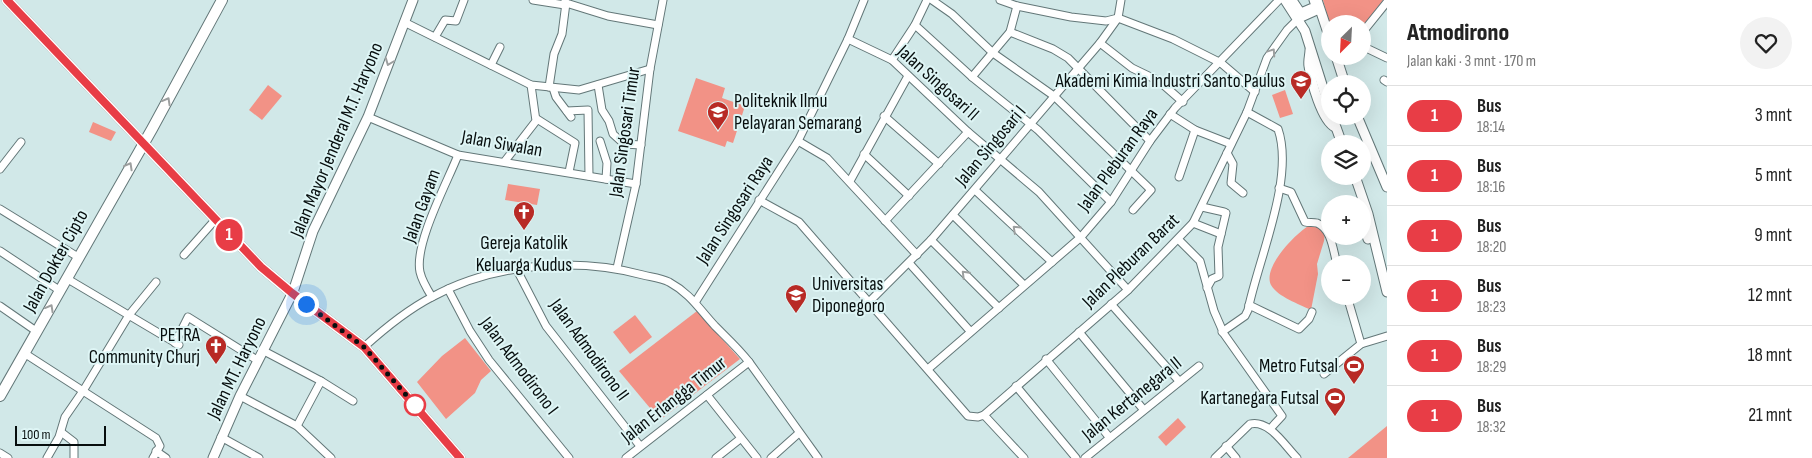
<!DOCTYPE html>
<html lang="id">
<meta charset="utf-8">
<style>
:root{--surface:#fff;--page:#f2f2f2;--text:#222;--muted:#767676;--line:#e0e0e0}
body{margin:0;font-family:"Sofia Sans Condensed",sans-serif;background:var(--page);color:var(--text);height:100vh;display:flex;flex-direction:column;font-size:19px;white-space:nowrap}
*{box-sizing:border-box;margin:0}
p{font-size:16px;color:var(--muted)}
.icon{flex:none;width:28px;height:28px;fill:none;stroke:currentColor;stroke-width:2;stroke-linecap:round;stroke-linejoin:round}
.map{position:relative;flex:1;overflow:hidden}
.side{display:flex;flex-direction:column;background:var(--surface);width:425px}
.side>*{flex:none}
.badge{padding:0 10px;border-radius:16px;font-size:18px;line-height:32px}
.needle{width:32px;rotate:204deg}
.fabs{position:absolute;left:1321px;top:15px;display:grid;gap:10px}
.fabs a{display:grid;place-items:center;width:50px;height:50px;border-radius:50%;background:var(--surface);box-shadow:0 5px 20px #0002;font-size:25px}
.scale{position:absolute;left:15px;bottom:12px;width:91px;box-sizing:border-box;padding-left:5px;border:2px solid #070e0e;border-top:0;font-size:14px;line-height:18px;white-space:nowrap;color:#070e0e;-webkit-text-stroke:4px #def5f5;paint-order:stroke}
.you{position:absolute;width:25px;height:25px;margin:-12px;border:4px solid #fff;border-radius:50%;background:#1a73e8;box-shadow:0 0 0 8px #1a73e833}
.map>.badge{position:absolute;translate:-50% -50%;box-shadow:0 0 0 2px #fff}
.round{display:grid;place-items:center;flex:none;width:52px;height:52px;border-radius:26px;background:var(--page)}
.headline{display:flex;align-items:center;justify-content:space-between;height:85px;padding:0 20px}
h1{font-size:24px;font-weight:800;line-height:38px}
ul{padding:0;list-style:none}
li{display:flex;align-items:center;gap:15px;height:60px;padding:0 20px;border-top:1px solid var(--line)}
li div{flex:1}
li b{display:block;font-size:19px}
li em{font-style:normal}
li .badge{min-width:55px;font-weight:700;text-align:center}
main{display:flex;flex:1;min-height:0}
.map>svg:first-child{display:block}
</style>
<main>
<div class="map">
<svg width="1387" height="458" viewBox="0 0 1387 458">
<rect width="100%" height="100%" fill="#d1e8e8"/>
<g fill="#f29286">
<path d="M1323,0H1383L1363,30L1362,24H1330V27Z"/>
<path d="M696,78L725,88L722,98L745,106L733,143L727,141L725,147L678,131Z"/>
<path d="M268,85L282,96L262,120L249,110Z"/>
<path d="M1285,90L1293,114L1280,118L1272,95Z"/>
<path d="M93,122L116,132L111,141L89,132Z"/>
<path d="M508,184L540,189L537,205L505,200Z"/>
<path d="M1310,225L1318,227L1325,233L1324,241L1317,264L1318,274L1311,310C1299,304 1278,297 1271,285C1262,267 1296,233 1310,225Z"/>
<path d="M697,311L740,359L660,420L619,371Z"/>
<path d="M635,315L652,337L630,354L613,332Z"/>
<path d="M465,338L491,371L481,380L475,393L446,419L417,382L442,356Z"/>
<path d="M1178,418L1186,427L1166,446L1158,437Z"/>
<path d="M1387,426V458H1348Z"/>
</g>
<g fill="none" stroke-linecap="round" stroke-linejoin="round">
<g stroke="#637778" stroke-width="9">
<g id="minor">
<path d="M533,0L565,5"/>
<path d="M565,0L566,3L608,16L658,25"/>
<path d="M932,0L952,14L993,53L1054,96L1151,190L1133,210"/>
<path d="M1000,0L1017,6L1071,17L1106,21L1118,18L1173,39L1221,63L1255,92"/>
<path d="M1293,0L1301,12L1315,6L1313,0"/>
<path d="M404,22L531,85L579,90L650,69"/>
<path d="M915,25L972,77L1038,130L1111,202"/>
<path d="M1010,32L1053,49L1068,58L1150,141"/>
<path d="M1362,33L1387,2"/>
<path d="M435,37L445,20L456,21L464,0"/>
<path d="M848,39L892,60L968,132L1039,192L1128,290"/>
<path d="M1100,43L1132,68L1159,81L1183,102"/>
<path d="M1362,46L1387,58"/>
<path d="M892,60L915,25L927,0"/>
<path d="M491,65L500,47"/>
<path d="M972,77L1010,32L1017,6"/>
<path d="M1384,80L1387,82"/>
<path d="M598,85L602,110L609,121L613,134L624,144L641,145"/>
<path d="M549,87L554,54L562,34L566,3"/>
<path d="M553,88L556,97L571,117"/>
<path d="M567,111L588,110L589,176"/>
<path d="M1170,114L1195,130L1231,144"/>
<path d="M884,116L939,164"/>
<path d="M368,117L458,155L636,184"/>
<path d="M537,119L575,143L569,172"/>
<path d="M600,141L607,163L606,179"/>
<path d="M798,141L827,158L917,255"/>
<path d="M1227,153L1233,164L1231,183L1243,193"/>
<path d="M864,154L909,196"/>
<path d="M505,161L536,121L531,85"/>
<path d="M0,169L21,142"/>
<path d="M1179,177L1195,130"/>
<path d="M850,181L908,76"/>
<path d="M1279,188L1291,192L1305,222C1309,223 1313,222 1317,223C1332,229 1333,251 1337,264"/>
<path d="M975,190L1052,262"/>
<path d="M759,200L799,222L968,416L978,417L984,415L1024,458"/>
<path d="M1202,207L1224,212"/>
<path d="M0,209L78,257"/>
<path d="M953,215L1024,285"/>
<path d="M885,221L968,132"/>
<path d="M1193,223L1221,234"/>
<path d="M931,240L999,308"/>
<path d="M1179,240L1200,261L1214,311L1224,334L1282,416L1270,429"/>
<path d="M0,251L59,290"/>
<path d="M184,255L215,220"/>
<path d="M910,264L970,331"/>
<path d="M617,268L636,184L650,69L663,0"/>
<path d="M517,270L546,326L640,446"/>
<path d="M66,278L179,345"/>
<path d="M1207,288L1212,279L1219,276L1218,247L1226,213"/>
<path d="M448,289L470,331L489,360L569,458"/>
<path d="M1347,296L1361,344"/>
<path d="M432,297C427,289 422,281 420,272C414,244 447,183 458,155"/>
<path d="M696,301L798,141L848,39L864,0"/>
<path d="M869,302L931,240L1100,43L1118,18L1121,0"/>
<path d="M1111,304L1179,381"/>
<path d="M1249,305L1299,329L1309,319L1312,312"/>
<path d="M0,306L36,331"/>
<path d="M1079,332L1143,409"/>
<path d="M1222,332L1245,316L1248,310C1258,260 1295,178 1278,129L1247,112"/>
<path d="M175,343L188,317L257,360"/>
<path d="M364,347C385,328 407,310 432,297C493,263 577,257 643,275C651,277 661,278 669,282C691,294 699,309 715,326C727,338 739,349 749,362L626,458"/>
<path d="M262,350L321,381L353,401"/>
<path d="M24,353L156,438L160,446L153,458"/>
<path d="M1046,359L1109,437"/>
<path d="M749,362L818,458"/>
<path d="M928,369L1081,237L1111,202L1150,141L1175,108L1279,0"/>
<path d="M1324,374L1361,344L1387,336"/>
<path d="M1016,386L1076,458"/>
<path d="M707,395L757,458"/>
<path d="M240,396L297,426L331,458"/>
<path d="M984,415L1128,290L1193,223L1247,112L1267,58L1287,30L1299,18"/>
<path d="M297,426L321,381"/>
<path d="M61,432L74,442V458"/>
<path d="M221,437L259,458"/>
<path d="M1226,446L1236,458"/>
<path d="M156,451L166,458"/>
<path d="M0,453L8,458"/>
<path d="M47,458L59,437L65,417L83,391L129,315L156,282"/>
<path d="M716,458L740,439"/>
<path d="M771,458L799,433"/>
<path d="M1085,458L1199,366"/>
<path d="M1215,458L1250,424C1269,419 1285,446 1297,458"/>
</g>
</g>
<g stroke="#637778" stroke-width="11">
<g id="major">
<path d="M7,0L261,267L292,293L364,347L460,458"/>
<path d="M1285,0L1305,31L1330,110"/>
<path d="M1317,0L1330,39"/>
<path d="M1299,18L1319,9"/>
<path d="M1310,50C1310,55 1308,61 1309,66C1311,81 1322,121 1335,127"/>
<path d="M1336,56L1345,84"/>
<path d="M1332,116L1342,144"/>
<path d="M1357,116L1387,187"/>
<path d="M1355,176L1368,214L1387,292"/>
<path d="M1362,219L1368,239"/>
<path d="M213,458L240,396L293,292L313,231L368,117L413,0"/>
</g>
</g>
<g stroke="#637778" stroke-width="12">
<path id="highway" d="M0,396L152,129L222,0"/>
</g>
<use href="#minor" stroke="#fff" stroke-width="7"/>
<use href="#major" stroke="#fff" stroke-width="9"/>
<use href="#highway" stroke="#fff" stroke-width="10"/>
</g>
<defs><path id="oneway-chevron" d="M-2-3.5L2.5 0L-2 3.5" fill="none" stroke-width="1.6" stroke-linecap="round" stroke-linejoin="round" transform="scale(1.25)"/></defs>
<g stroke="#9c9f9f">
<use href="#oneway-chevron" transform="translate(1272 52) rotate(-56)"/>
<use href="#oneway-chevron" transform="translate(389 62) rotate(111)"/>
<use href="#oneway-chevron" transform="translate(167 101) rotate(-61)"/>
<use href="#oneway-chevron" transform="translate(129 166) rotate(-61)"/>
<use href="#oneway-chevron" transform="translate(1016 229) rotate(-137)"/>
<use href="#oneway-chevron" transform="translate(965 274) rotate(-135)"/>
<use href="#oneway-chevron" transform="translate(50 308) rotate(-61)"/>
</g>
<g fill="none" stroke-linecap="round" stroke-linejoin="round">
<g stroke="#fff" stroke-width="11">
<path id="line" d="M7,0L261,267L292,293L364,347L460,458"/>
</g>
<use href="#line" stroke="#e83d46" stroke-width="8"/>
<path stroke="#070e0e" stroke-width="5" stroke-dasharray="0 9" d="M306,304L364,347L415,405"/>
</g>
<defs>
<g id="university-pin" transform="scale(1.125)"><path d="M0 17L-7.5 6A9.5 9.5 0 1 1 7.5 6Z" fill="#b82a25" stroke="#def5f5"/><path d="M0-5L7-2L0 1L-7-2ZM-4 1L0 2.5L4 1V4Q0 6-4 4Z" fill="#fff"/></g>
<g id="church-pin" transform="scale(1.125)"><path d="M0 17L-7.5 6A9.5 9.5 0 1 1 7.5 6Z" fill="#b82a25" stroke="#def5f5"/><path d="M-1.2-6h2.4v3.5h3.3v2.4h-3.3V6h-2.4V-.1h-3.3v-2.4h3.3Z" fill="#fff"/></g>
<g id="stadium-pin" transform="scale(1.125)"><path d="M0 17L-7.5 6A9.5 9.5 0 1 1 7.5 6Z" fill="#b82a25" stroke="#def5f5"/><path d="M0-5a6.5 5 0 1 0 0 10a6.5 5 0 1 0 0-10ZM-3.5-1.8h7v3.6h-7Z" fill="#fff"/></g>
</defs>
<g fill-rule="evenodd">
<use href="#university-pin" x="1301" y="81"/>
<use href="#university-pin" x="718" y="112"/>
<use href="#church-pin" x="524" y="212"/>
<use href="#university-pin" x="796" y="295"/>
<use href="#church-pin" x="216" y="346"/>
<use href="#stadium-pin" x="1354" y="366"/>
<use href="#stadium-pin" x="1335" y="398"/>
</g>
<circle fill="#fff" stroke="#e83d46" stroke-width="2.5" cx="415" cy="405" r="10"/>
<g text-anchor="middle" dominant-baseline="central" stroke-width="4" stroke-linejoin="round" paint-order="stroke">
<g font-size="19" fill="#070e0e" stroke="#def5f5" text-anchor="end">
<text x="1285" y="81">Akademi Kimia Industri Santo Paulus</text>
<text x="734" y="101" text-anchor="start">Politeknik Ilmu<tspan x="734" dy="22">Pelayaran Semarang</tspan></text>
<text x="524" y="243" text-anchor="middle">Gereja Katolik<tspan x="524" dy="22">Keluarga Kudus</tspan></text>
<text x="812" y="284" text-anchor="start">Universitas<tspan x="812" dy="22">Diponegoro</tspan></text>
<text x="200" y="335">PETRA<tspan x="200" dy="22">Community Churj</tspan></text>
<text x="1338" y="366">Metro Futsal</text>
<text x="1319" y="398">Kartanegara Futsal</text>
</g>
<g font-size="19" fill="#070e0e" stroke="#def5f5">
<text transform="translate(938 83) rotate(42)">Jalan Singosari II</text>
<text transform="translate(625 132) rotate(-82)">Jalan Singosari Timur</text>
<text transform="translate(337 140) rotate(-67)">Jalan Mayor Jenderal M.T. Haryono</text>
<text transform="translate(502 144) rotate(10)">Jalan Siwalan</text>
<text transform="translate(991 146) rotate(-50)">Jalan Singosari I</text>
<text transform="translate(1118 160) rotate(-54)">Jalan Pleburan Raya</text>
<text transform="translate(422 206) rotate(-70)">Jalan Gayam</text>
<text transform="translate(735 210) rotate(-57)">Jalan Singosari Raya</text>
<text transform="translate(56 261) rotate(-61)">Jalan Dokter Cipto</text>
<text transform="translate(1131 261) rotate(-44)">Jalan Pleburan Barat</text>
<text transform="translate(589 350) rotate(54)">Jalan Admodirono II</text>
<text transform="translate(519 366) rotate(53)">Jalan Admodirono I</text>
<text transform="translate(237 368) rotate(-64)">Jalan MT. Haryono</text>
<text transform="translate(1132 399) rotate(-39)">Jalan Kertanegara II</text>
<text transform="translate(674 400) rotate(-38)">Jalan Erlangga Timur</text>
</g>
</g>
</svg>
<div class="fabs">
<a><svg class="needle" viewBox="-14 -14 28 28"><path d="M0-13l5 13h-10z" fill="#e53935"/><path d="M0 13l5-13h-10z" fill="#767676"/></svg></a>
<a><svg class="icon" aria-label="locate" viewBox="0 0 24 24"><circle cx="12" cy="12" r="6"/><path d="M12 2v4M12 18v4M2 12h4M18 12h4"/></svg></a>
<a><svg class="icon" aria-label="layers" viewBox="0 0 24 24"><path d="M12 4l9 5-9 5-9-5zM3 14l9 5 9-5"/></svg></a>
<a>+</a>
<a>−</a>
</div>
<div class="scale">100 m</div>
<div class="you" style="left:306px;top:304px"></div>
<b class="badge" style="left:229px;top:235px;background:#e83d46;color:#fff">1</b>
</div>
<section class="side">
<div class="headline"><div><h1>Atmodirono</h1><p>Jalan kaki · 3 mnt · 170 m</p></div><a class="round"><svg class="icon" aria-label="heart" viewBox="0 0 24 24"><path d="M12 20l-8-8c-3-5 5-10 8-4 3-6 11-1 8 4z"/></svg></a></div>
<ul>
<li><span class="badge" style="background:#e83d46;color:#fff">1</span><div><b>Bus</b><p>18:14</p></div><em>3 mnt</em></li>
<li><span class="badge" style="background:#e83d46;color:#fff">1</span><div><b>Bus</b><p>18:16</p></div><em>5 mnt</em></li>
<li><span class="badge" style="background:#e83d46;color:#fff">1</span><div><b>Bus</b><p>18:20</p></div><em>9 mnt</em></li>
<li><span class="badge" style="background:#e83d46;color:#fff">1</span><div><b>Bus</b><p>18:23</p></div><em>12 mnt</em></li>
<li><span class="badge" style="background:#e83d46;color:#fff">1</span><div><b>Bus</b><p>18:29</p></div><em>18 mnt</em></li>
<li><span class="badge" style="background:#e83d46;color:#fff">1</span><div><b>Bus</b><p>18:32</p></div><em>21 mnt</em></li>
</ul>
</section>
</main>
